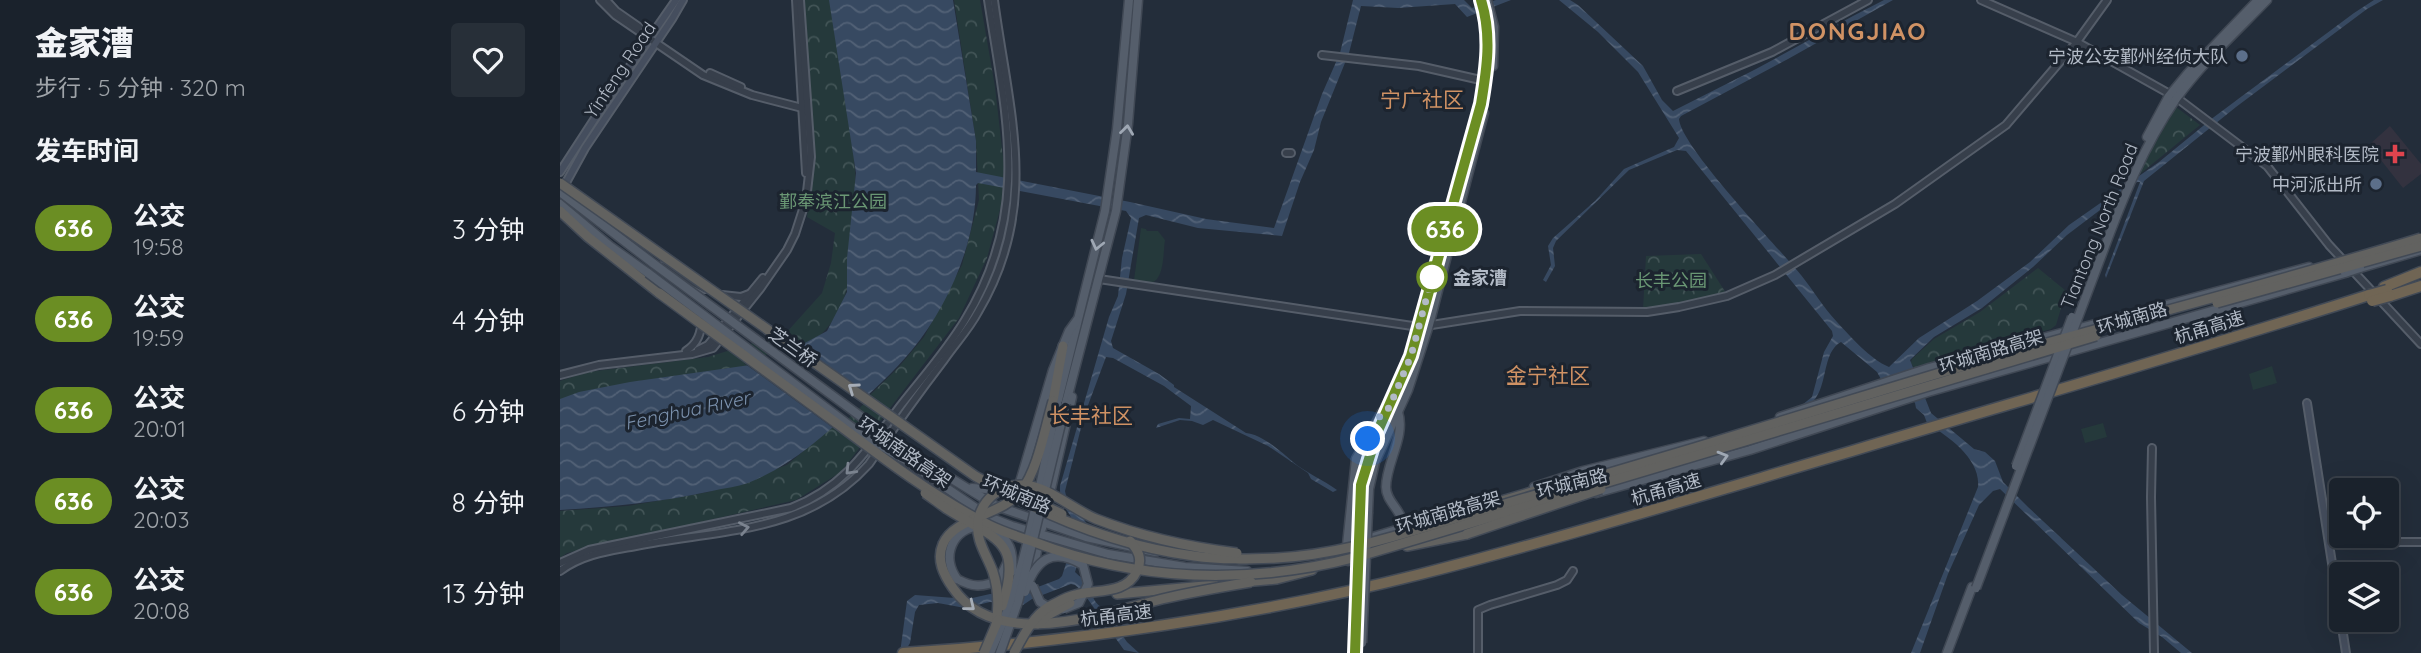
<!DOCTYPE html>
<html lang="zh">
<meta charset="utf-8">
<style>
:root{--surface:#1a222c;--page:#272f38;--text:#f1f3f6;--muted:#9fa4a9;--line:#383f48}
body{margin:0;font-family:Quicksand,"Noto Sans SC",sans-serif;background:var(--page);color:var(--text);height:100vh;display:flex;flex-direction:column;font-size:26px;white-space:nowrap}
*{box-sizing:border-box;margin:0}
p{font-size:23px;color:var(--muted)}
.icon{flex:none;width:38px;height:38px;fill:none;stroke:currentColor;stroke-width:2;stroke-linecap:round;stroke-linejoin:round}
.map{position:relative;flex:1;overflow:hidden}
.panel{display:flex;flex-direction:column;background:var(--surface);width:560px}
.panel>*{flex:none}
.badge{padding:0 14px;border-radius:23px;font-size:24px;line-height:46px}
.controls{position:absolute;left:1769px;top:478px;display:grid;gap:14px}
.controls a{display:grid;place-items:center;width:70px;height:70px;border-radius:7px;background:var(--surface);box-shadow:0 7px 28px #0002,0 0 0 2px var(--line);font-size:35px}
.you{position:absolute;width:35px;height:35px;margin:-18px;border:5px solid #fff;border-radius:50%;background:#1a73e8;box-shadow:0 0 0 10px #1a73e833}
.map>.badge{position:absolute;translate:-50% -50%;box-shadow:0 0 0 4px #fff}
h2{padding:0 35px;font-size:26px;line-height:63px}
.round{display:grid;place-items:center;flex:none;width:74px;height:74px;border-radius:7px;background:var(--page)}
.overview{display:flex;align-items:center;justify-content:space-between;height:119px;padding:0 35px}
h1{font-size:33px;font-weight:800;line-height:52px}
ul{padding:0;list-style:none}
li{display:flex;align-items:center;gap:21px;height:91px;padding:0 35px}
li div{flex:1}
li b{display:block;font-size:26px}
li em{font-style:normal}
li .badge{min-width:77px;font-weight:700;text-align:center}
main{display:flex;flex:1;min-height:0}
.map>svg:first-child{display:block}
</style>
<main>
<section class="panel">
<div class="overview"><div><h1>金家漕</h1><p>步行 · 5 分钟 · 320 m</p></div><a class="round"><svg class="icon" aria-label="heart" viewBox="0 0 24 24"><path d="M12 20l-8-8c-3-5 5-10 8-4 3-6 11-1 8 4z"/></svg></a></div>
<h2>发车时间</h2>
<ul>
<li><span class="badge" style="background:#6b8e23;color:#fff">636</span><div><b>公交</b><p>19:58</p></div><em>3 分钟</em></li>
<li><span class="badge" style="background:#6b8e23;color:#fff">636</span><div><b>公交</b><p>19:59</p></div><em>4 分钟</em></li>
<li><span class="badge" style="background:#6b8e23;color:#fff">636</span><div><b>公交</b><p>20:01</p></div><em>6 分钟</em></li>
<li><span class="badge" style="background:#6b8e23;color:#fff">636</span><div><b>公交</b><p>20:03</p></div><em>8 分钟</em></li>
<li><span class="badge" style="background:#6b8e23;color:#fff">636</span><div><b>公交</b><p>20:08</p></div><em>13 分钟</em></li>
</ul>
</section>
<div class="map">
<svg width="1861" height="653" viewBox="0 0 1861 653">
<defs>
<pattern id="forest-crowns" width="20" height="18" patternUnits="userSpaceOnUse" patternTransform="scale(1.75)"><rect width="20" height="18" fill="#25393b"/><path d="M2 6a3 3 0 1 1 6 0M12 15a3 3 0 1 1 6 0" fill="none" stroke="#425456"/></pattern>
<pattern id="water-waves" width="16" height="10" patternUnits="userSpaceOnUse" patternTransform="scale(1.75)"><rect width="16" height="10" fill="#374961"/><path d="M0 5q4-4 8 0t8 0" fill="none" stroke="#526176"/></pattern>
</defs>
<rect width="100%" height="100%" fill="#232d3a"/>
<path fill="#33323f" d="M1830,126L1861,164V174L1843,188L1809,145Z"/>
<g fill="url(#forest-crowns)">
<path d="M244,0H271C283,80 333,296 248,344C238,350 224,353 213,357C145,381 71,389 0,401V381L28,372L148,357L226,333L262,293L271,263L275,233L247,217L255,162Z"/>
<path d="M394,0H420L435,87L444,166L442,202L427,258L399,318L281,472L236,500L7,553L0,558V511L68,506L149,492L227,465L309,396L338,368L364,337L402,265L419,200L416,141Z"/>
<path d="M1616,107L1640,125L1575,178Z"/>
<path d="M1141,254L1166,293L1083,310L1086,256Z"/>
<path d="M1478,268L1506,291L1496,325L1491,329L1355,369L1351,363L1352,359L1374,339L1420,312Z"/>
</g>
<g fill="#25393b">
<path d="M581,228L586,229L587,231H598L605,240C603,251 605,281 590,283C583,283 580,280 574,280Z"/>
<path d="M1712,366L1717,383L1693,390L1689,374Z"/>
<path d="M1543,423L1547,437L1525,443L1521,429Z"/>
</g>
<g fill="url(#water-waves)">
<path d="M269,0H393L416,141V172L570,202L646,219L714,228L762,94L780,53L793,0H904L912,8L936,0H951L907,17L895,4L838,8L801,6L789,53L761,122L754,150L740,182L722,236L638,228L586,215L579,218L566,294L551,341L553,348L599,374L614,385V387L686,433C701,434 722,452 733,462C746,473 764,480 777,490L773,492L751,479L748,473L708,446L653,420L643,425L632,421L620,420L596,428L598,424L619,418L630,419L631,406L604,386L553,358L546,357L524,416L505,491C508,508 523,514 529,528L515,572C519,576 526,581 528,585C534,595 531,601 544,609L567,642L579,653L564,650L522,591L515,585L511,584L472,599L463,605L430,602L405,608L378,603L359,605L355,612L350,643L344,653H340L347,601L355,595L408,599L430,594L464,596L470,590L499,579L502,576L517,530C512,512 499,508 500,486L549,317L558,296L562,258L571,218L566,211L418,183L416,185C416,243 388,306 352,350C334,372 312,391 292,410C259,440 230,466 188,483C177,487 164,488 152,491C102,502 52,507 0,510V399L19,392L70,382L190,365L243,344L267,331L287,292V258L296,173Z"/>
<path d="M999,0H1010L1018,5L1083,66L1102,100L1113,111L1196,69L1293,16L1324,0H1333L1228,59L1121,116L1119,119C1121,147 1218,247 1241,275C1253,290 1263,307 1277,322C1291,337 1310,359 1329,367L1359,338L1417,301L1470,262L1509,225L1599,162L1654,117L1794,13L1814,0H1823L1807,9L1676,107L1584,181L1546,278L1545,275L1580,182H1577L1507,235L1473,267L1422,308L1374,337L1350,360L1371,413L1414,449L1425,452L1435,461L1443,482L1468,507L1562,595L1632,653H1621L1602,637L1579,623L1440,489L1433,491L1419,505L1388,574L1360,653H1351L1418,487C1421,459 1389,437 1367,423L1364,415L1356,408L1355,403L1337,382L1322,381L1317,372L1281,342C1257,355 1273,404 1237,409L1252,397L1264,352L1273,336L1272,331L1126,151L1117,150L1069,170L996,241L993,248L995,266L986,282L983,280L991,265L988,246L993,238L1035,201L1064,169L1114,147L1119,138L1078,72L1038,32Z"/>
</g>
<path fill="#232d3a" d="M237,343L311,397L276,430L184,363Z"/>
<g fill="none" stroke-linecap="round" stroke-linejoin="round">
<g stroke="#555d69" stroke-width="10">
<g id="tertiary">
<path d="M40,0L55,15L143,75L192,95L246,109"/>
<path d="M46,0L56,11L79,27"/>
<path d="M236,0L246,173"/>
<path d="M1421,0L1517,42L1617,98L1707,166L1769,245L1861,344"/>
<path d="M762,55L859,66L925,81"/>
<path d="M150,73L181,87"/>
<path d="M1117,91L1212,52L1308,0"/>
<path d="M726,153H731"/>
<path d="M102,266L145,289"/>
<path d="M539,279L859,327L960,311L1087,312L1119,307L1167,296L1215,275L1335,204L1446,125L1516,43L1547,0"/>
<path d="M162,295L181,297L189,294"/>
<path d="M138,350L148,345L203,278"/>
<path d="M126,351C138,343 141,333 142,319L135,313"/>
<path d="M0,375L39,365L132,354L153,348L200,289L227,250L235,234L246,200L251,157L240,0"/>
<path d="M1592,448L1591,497L1594,653"/>
<path d="M1769,542H1861"/>
<path d="M0,563L29,550L231,508C285,487 308,449 341,405C363,377 387,350 405,320C472,211 446,117 428,0"/>
<path d="M0,571C23,554 49,551 76,546C162,529 246,534 309,464C333,429 358,394 384,360C395,344 409,329 418,312C481,206 449,113 434,0"/>
<path d="M918,653V610L930,605L997,585L1007,580L1013,571"/>
</g>
</g>
<g stroke="#555d69" stroke-width="10">
<g id="secondary">
<path d="M0,172L54,89L116,0"/>
<path d="M3,188L25,148L112,19L123,0"/>
<path d="M1747,403L1786,653"/>
</g>
</g>
<g stroke="#404854" stroke-width="11">
<g id="primary">
<path d="M927,0L934,27L933,66"/>
<path d="M1587,137L1609,96L1628,73L1698,0"/>
<path d="M0,192L94,264"/>
<path d="M0,204L50,246L88,273"/>
<path d="M1542,254C1562,200 1583,147 1616,99C1642,63 1676,32 1707,0"/>
<path d="M1800,268L1861,250"/>
<path d="M1464,343L1749,267"/>
<path d="M506,403L556,211L568,124L578,0"/>
<path d="M497,404L545,211L557,129L569,0"/>
<path d="M838,412C846,436 826,463 826,487C826,499 836,506 841,517C843,521 844,527 844,533"/>
<path d="M1220,417L1369,368L1424,353"/>
<path d="M353,455L436,506L526,537L596,552"/>
<path d="M347,461L429,517L452,526L548,554L625,567L687,571"/>
<path d="M806,465V460L802,456L796,459L822,412L827,410"/>
<path d="M974,487L1023,471L1144,441"/>
<path d="M412,488L441,490"/>
<path d="M458,489L493,370L509,331L517,320"/>
<path d="M1036,493L1190,450L1368,392L1785,273"/>
<path d="M808,512L809,489L815,462L848,390L869,325L924,113"/>
<path d="M801,514V485L806,465L851,356L921,104C927,68 932,35 921,0"/>
<path d="M482,528L512,397"/>
<path d="M800,541L915,506"/>
<path d="M788,561L787,545L796,459"/>
<path d="M473,572L479,540"/>
<path d="M397,579C412,587 422,588 439,580L447,563"/>
<path d="M795,653V642"/>
<path d="M1387,653L1412,587"/>
</g>
</g>
<g stroke="#424a56" stroke-width="12">
<g id="trunk">
<path d="M0,211L28,237L99,293"/>
<path d="M1420,357L1469,342"/>
<path d="M493,401L503,346"/>
<path d="M911,510L985,488"/>
<path d="M847,546L907,534"/>
<path d="M683,582L717,579L752,570"/>
<path d="M557,594L655,585"/>
</g>
</g>
<g stroke="#424a56" stroke-width="13">
<g id="motorway">
<path d="M1824,287L1861,272"/>
<path d="M1830,296L1861,286"/>
<path d="M343,653C514,642 695,616 861,574C1006,537 1149,493 1292,451C1465,399 1638,350 1809,295"/>
</g>
</g>
<use href="#tertiary" stroke="#373f4b" stroke-width="6"/>
<use href="#secondary" stroke="#454e5e" stroke-width="6"/>
<use href="#primary" stroke="#555e6b" stroke-width="8"/>
<use href="#trunk" stroke="#626260" stroke-width="9"/>
<use href="#motorway" stroke="#706554" stroke-width="10"/>
<g stroke="#404854" stroke-width="11" stroke-linecap="butt">
<g id="primary-bridge">
<path d="M94,264L353,455"/>
<path d="M88,273L302,435L347,461"/>
<path d="M1785,273L1800,268"/>
<path d="M1456,466L1512,317"/>
<path d="M432,529C450,540 454,551 452,571"/>
<path d="M397,579C381,556 392,529 420,526"/>
<path d="M473,586L480,602L491,609"/>
<path d="M1416,588L1542,254"/>
<path d="M465,592C475,560 492,546 523,565L528,584L519,603L504,609"/>
<path d="M795,642L801,514"/>
<path d="M802,643L808,512"/>
<path d="M430,653C466,575 479,487 497,404"/>
<path d="M440,653L458,602L506,403"/>
</g>
</g>
<g stroke="#424a56" stroke-width="12" stroke-linecap="butt">
<g id="trunk-bridge">
<path d="M0,183L415,476C482,515 556,546 634,556C661,560 690,559 717,558C780,555 841,534 901,517C979,494 1056,471 1134,448C1213,424 1293,399 1373,375C1535,328 1699,288 1861,238"/>
<path d="M99,293C158,336 216,379 275,422C324,459 374,497 429,525C443,532 459,537 474,542C578,582 689,585 797,557L1536,336"/>
<path d="M1657,303L1861,246"/>
<path d="M493,401C485,428 478,470 461,491C442,516 394,517 383,544C376,560 384,575 393,588C436,652 542,614 602,599C632,592 661,587 691,582"/>
<path d="M455,492L502,514"/>
<path d="M365,493C372,498 380,504 387,509C434,539 464,539 442,606"/>
<path d="M907,534L1041,489"/>
<path d="M478,624L488,615L510,603"/>
<path d="M436,625C439,606 439,590 433,572C427,555 415,540 418,521C422,498 442,484 464,485C487,486 514,510 536,519C582,537 629,547 677,553"/>
<path d="M424,653L438,620"/>
<path d="M454,653C463,636 473,616 490,606C498,602 506,597 515,595C537,589 566,595 577,571C583,559 578,550 570,541"/>
</g>
</g>
<g stroke="#424a56" stroke-width="13" stroke-linecap="butt">
<g id="motorway-bridge">
<path d="M1809,295L1827,290"/>
<path d="M1812,301L1830,296"/>
</g>
</g>
<use href="#primary-bridge" stroke="#555e6b" stroke-width="8"/>
<use href="#trunk-bridge" stroke="#626260" stroke-width="9"/>
<use href="#motorway-bridge" stroke="#706554" stroke-width="10"/>
</g>
<defs><path id="oneway-chevron" d="M-2-3.5L2.5 0L-2 3.5" fill="none" stroke-width="1.6" stroke-linecap="round" stroke-linejoin="round" transform="scale(1.75)"/></defs>
<g stroke="#9fa8b4">
<use href="#oneway-chevron" transform="translate(567 130) rotate(-83)"/>
<use href="#oneway-chevron" transform="translate(537 245) rotate(103)"/>
<use href="#oneway-chevron" transform="translate(1163 457) rotate(-16)"/>
</g>
<g stroke="#a6adb7">
<use href="#oneway-chevron" transform="translate(293 388) rotate(-145)"/>
<use href="#oneway-chevron" transform="translate(410 606) rotate(39)"/>
</g>
<g stroke="#7b838f">
<use href="#oneway-chevron" transform="translate(290 470) rotate(134)"/>
<use href="#oneway-chevron" transform="translate(184 528) rotate(-11)"/>
</g>
<g fill="none" stroke-linecap="round" stroke-linejoin="round">
<g stroke="#fff" stroke-width="16">
<path id="line" d="M795,653L801,485L817,433L851,356L921,104C927,68 932,35 921,0"/>
</g>
<use href="#line" stroke="#6b8e23" stroke-width="10"/>
<path stroke="#b2bac6" stroke-width="7" stroke-dasharray="0 12.6" d="M808,439L822,412L829,408L851,356L873,274L872,277"/>
</g>
<g fill="#5c6f8a" stroke="#1c242f" stroke-width="2.5">
<circle cx="1682" cy="56" r="7"/>
<circle cx="1816" cy="184" r="7"/>
</g>
<path fill="#e0444e" stroke="#1c242f" stroke-width="2.5" d="M1831.5 143.5h7v7h7v7h-7v7h-7v-7h-7v-7h7z"/>
<circle fill="#fff" stroke="#6b8e23" stroke-width="3.5" cx="872" cy="277" r="14"/>
<g text-anchor="middle" dominant-baseline="central" stroke-width="6" stroke-linejoin="round" paint-order="stroke">
<g font-size="18" fill="#b2bac6" stroke="#1c242f" text-anchor="end">
<text x="1668" y="56">宁波公安鄞州经侦大队</text>
<text x="1819" y="154">宁波鄞州眼科医院</text>
<text x="1802" y="184">中河派出所</text>
</g>
<g font-size="18" fill="#b2bac6" stroke="#1c242f">
<text transform="translate(60 70) rotate(-56)">Yinfeng Road</text>
<text transform="translate(1539 226) rotate(-68)">Tiantong North Road</text>
<text transform="translate(1572 318) rotate(-16)">环城南路</text>
<text transform="translate(1649 327) rotate(-17)">杭甬高速</text>
<text transform="translate(233 347) rotate(36)">芝兰桥</text>
<text transform="translate(1431 351) rotate(-17)">环城南路高架</text>
<text transform="translate(345 452) rotate(35)">环城南路高架</text>
<text transform="translate(1012 483) rotate(-14)">环城南路</text>
<text transform="translate(1106 489) rotate(-16)">杭甬高速</text>
<text transform="translate(457 494) rotate(23)">环城南路</text>
<text transform="translate(888 512) rotate(-16)">环城南路高架</text>
<text transform="translate(556 615) rotate(-7)">杭甬高速</text>
</g>
<g font-size="18" fill="#6a9774" stroke="#1c242f">
<text x="273" y="201">鄞奉滨江公园</text>
<text x="1111" y="280">长丰公园</text>
</g>
<g font-size="18" font-weight="bold" fill="#b2bac6" stroke="#1c242f" text-anchor="start">
<text x="893" y="277">金家漕</text>
</g>
<g font-size="19" font-style="italic" fill="#7b91ad" stroke="#1c242f">
<text transform="translate(127 410) rotate(-12)">Fenghua Rıver</text>
</g>
<g font-size="21" fill="#d09264" stroke="#1c242f">
<text x="862" y="99">宁广社区</text>
<text x="988" y="375">金宁社区</text>
<text x="531" y="415">长丰社区</text>
</g>
<g font-size="24" font-weight="bold" letter-spacing="2" fill="#d09264" stroke="#1c242f">
<text x="1298" y="31">DONGJIAO</text>
</g>
</g>
</svg>
<div class="controls">
<a><svg class="icon" aria-label="locate" viewBox="0 0 24 24"><circle cx="12" cy="12" r="6"/><path d="M12 2v4M12 18v4M2 12h4M18 12h4"/></svg></a>
<a><svg class="icon" aria-label="layers" viewBox="0 0 24 24"><path d="M12 4l9 5-9 5-9-5zM3 14l9 5 9-5"/></svg></a>
</div>
<div class="you" style="left:808px;top:439px"></div>
<b class="badge" style="left:885px;top:229px;background:#6b8e23;color:#fff">636</b>
</div>
</main>
